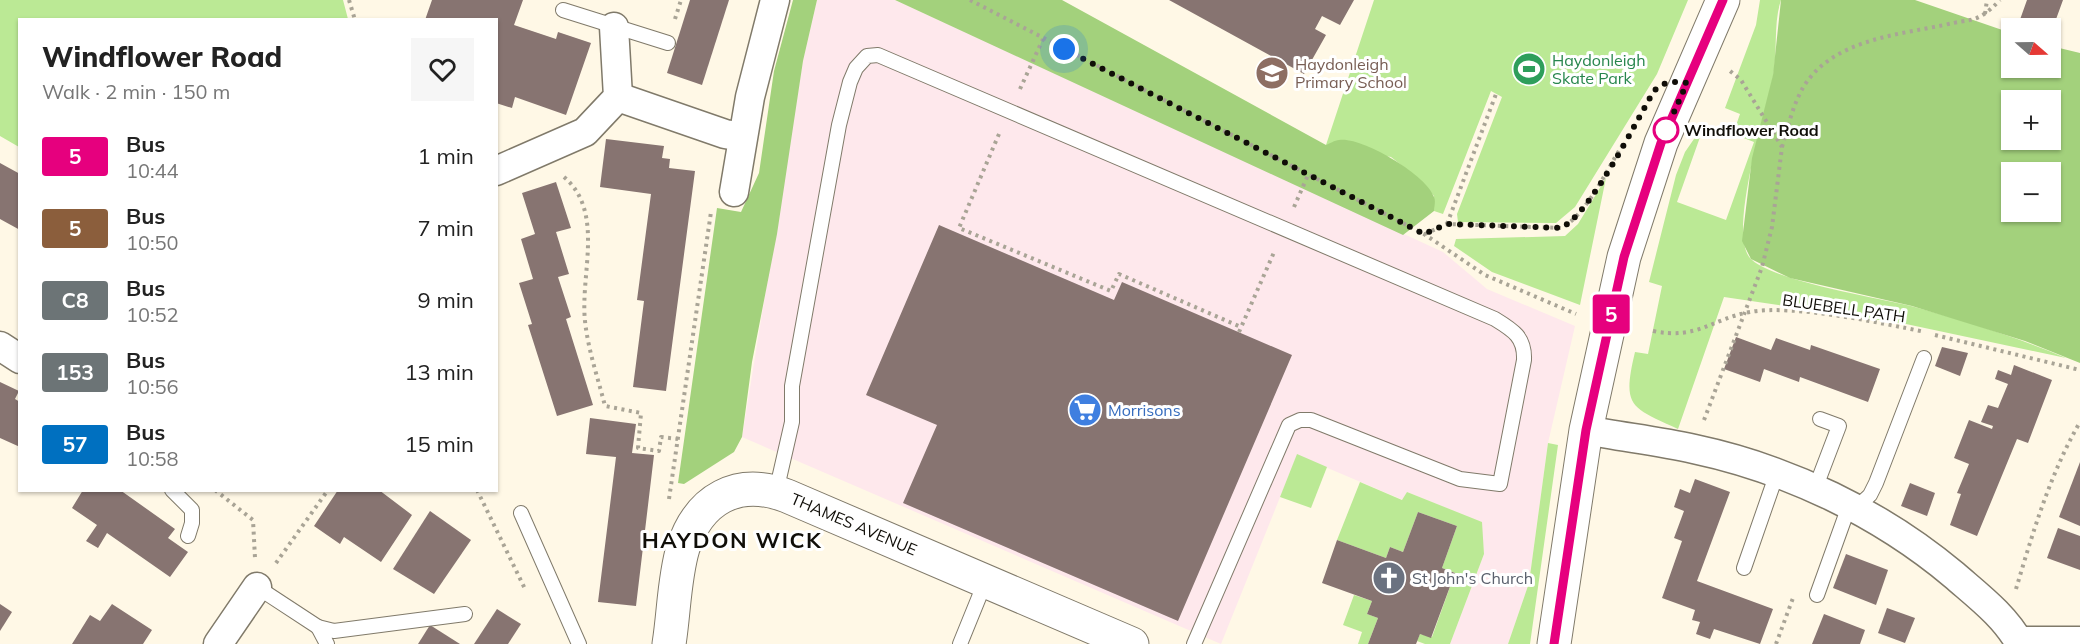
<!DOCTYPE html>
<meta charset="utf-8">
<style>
:root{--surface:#fff;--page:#f6f6f6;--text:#222;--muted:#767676}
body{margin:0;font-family:Mulish,sans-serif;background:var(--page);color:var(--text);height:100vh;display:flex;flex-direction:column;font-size:22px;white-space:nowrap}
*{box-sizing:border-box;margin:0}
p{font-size:20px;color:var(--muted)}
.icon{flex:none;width:33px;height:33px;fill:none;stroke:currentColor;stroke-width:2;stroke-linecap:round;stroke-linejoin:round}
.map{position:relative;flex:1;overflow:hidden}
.side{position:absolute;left:18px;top:18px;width:480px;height:474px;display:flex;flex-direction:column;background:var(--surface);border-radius:0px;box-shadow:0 2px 4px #0004}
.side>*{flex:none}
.badge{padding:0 12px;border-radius:4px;font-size:21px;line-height:39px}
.needle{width:39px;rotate:110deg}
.tools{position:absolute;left:2001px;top:18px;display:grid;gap:12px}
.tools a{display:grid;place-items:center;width:60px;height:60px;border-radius:0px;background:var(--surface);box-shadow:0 2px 4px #0004;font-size:30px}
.you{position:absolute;width:30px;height:30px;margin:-15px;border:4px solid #fff;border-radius:50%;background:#1a73e8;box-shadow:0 0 0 9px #1a73e833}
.map>.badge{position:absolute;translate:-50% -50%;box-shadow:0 0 0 3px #fff}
.round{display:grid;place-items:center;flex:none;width:63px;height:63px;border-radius:0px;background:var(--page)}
.headline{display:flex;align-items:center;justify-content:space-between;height:102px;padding:0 24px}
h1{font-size:28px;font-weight:800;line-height:45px}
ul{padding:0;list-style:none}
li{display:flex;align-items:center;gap:18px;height:72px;padding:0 24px}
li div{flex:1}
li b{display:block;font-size:22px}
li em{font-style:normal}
li .badge{min-width:66px;font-weight:700;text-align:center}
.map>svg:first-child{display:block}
</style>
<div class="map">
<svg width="2080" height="644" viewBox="0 0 2080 644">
<rect width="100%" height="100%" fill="#fff8e6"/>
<path fill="#fee8ec" d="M817,0H895L1443,252L1487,289L1575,326L1548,443L1529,583L1508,644H1450L1484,554L1481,522L1407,492L1403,500L1297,455L1221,644L742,437L803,61Z"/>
<g fill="#bbe995">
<path d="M0,0H343L348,19L20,20L19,147L0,136Z"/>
<path d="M1374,0H1688L1657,74L1575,207L1556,223L1458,222L1457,214L1502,97L1491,91L1443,214L1434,211V196L1419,179L1391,157L1326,145Z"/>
<path d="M1760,0H1781C1773,23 1778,52 1773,77C1766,111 1728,232 1750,258C1769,280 1878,298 1911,306C1963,320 2016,337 2066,358L1906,324L1724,297L1678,429C1630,407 1622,407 1635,352L1648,354L1662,286L1649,282L1676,175L1685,152L1705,123L1677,202L1726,220L1754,142L1733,134L1740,114L1725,108L1756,25Z"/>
<path d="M1606,178L1580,305L1492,272L1454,246L1456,239L1565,236L1578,224Z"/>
<path d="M1548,443L1558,445L1530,644H1508L1529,583Z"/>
<path d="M1297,454L1327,467L1311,508L1280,497Z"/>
<path d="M1360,482L1402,500L1407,492L1482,522L1484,554L1450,644H1425L1417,641L1420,634L1432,637L1455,573L1442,568L1457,526L1418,512L1403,552L1390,547L1386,558L1337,540Z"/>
<path d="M1354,595L1372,601L1367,614L1378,618L1368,644H1358L1362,632L1343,625Z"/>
</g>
<g fill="#a3d17c" fill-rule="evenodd">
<path d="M793,0H817L803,61L777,234L752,362L742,437L734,452L684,484L678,483L717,208L741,212L759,173L774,71Z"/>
<path d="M895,0H1062L1326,145C1329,144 1335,140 1339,140C1361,136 1427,175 1434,197C1436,201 1434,207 1434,211L1403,235Z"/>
<path d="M1781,0H1915L2011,33L2012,68H2050L2051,46L2080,53V363L2025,341L1912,306L1790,278L1751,259L1742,241L1752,158L1773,75ZM2050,100V140H2012V100ZM2012,172H2050V212H2012Z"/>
</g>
<g fill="#877471">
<path d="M432,0H523L514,25L556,39L558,32L591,43L566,115L515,97L512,108L496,103V20H425Z"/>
<path d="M690,0H729L702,85L667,73Z"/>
<path d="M1169,0H1354L1340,25L1322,16L1315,29L1326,35L1304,74Z"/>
<path d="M2027,0H2063L2051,33L2050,28H2017Z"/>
<path d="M606,139L664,146L662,158L670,159L669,168L695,171L666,391L633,387L644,301L637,300L651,194L600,187Z"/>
<path d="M0,163L20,174V230L0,219Z"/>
<path d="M556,182L571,228L556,232L569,274L558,277L571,317L566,319L593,405L557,416L528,325L532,324L519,283L533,279L521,239L535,234L522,193Z"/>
<path d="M939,225L1114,300L1122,282L1292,355L1178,621L903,503L937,425L866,395Z"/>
<path d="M1736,337L1771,350L1776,338L1810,350L1811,345L1880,369L1868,402L1800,377L1799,382L1764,369L1760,382L1724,369Z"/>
<path d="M1942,347L1968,353L1960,376L1935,366Z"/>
<path d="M2014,365L2052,380L2028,443L2017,439L1977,536L1950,525L1961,494L1957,493L1969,464L1954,458L1969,420L1992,429L1993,426L1981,422L1988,405L1998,408L2008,384L1995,379L1998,370L2011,375Z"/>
<path d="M0,382L19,391L15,399L20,402V447L0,438Z"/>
<path d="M590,418L636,424L632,453L654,455L636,606L598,602L616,457L586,454Z"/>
<path d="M2080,462V526L2059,517Z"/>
<path d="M1695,479L1730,492L1697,581L1773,609L1760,644L1714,629L1710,639L1696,634L1700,622L1692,620L1695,610L1662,598L1682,541L1674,538L1684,511L1674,507L1680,489L1690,493Z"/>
<path d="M1910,483L1935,493L1927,516L1901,506Z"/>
<path d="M83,490H120L175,529L168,538L188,552L170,577L107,533L98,548L86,541L97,525L72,508Z"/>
<path d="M338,490H379L412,515L381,562L344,537L340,544L314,526Z"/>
<path d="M430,511L471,540L434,594L393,569Z"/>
<path d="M1418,512L1457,526L1442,568L1455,573L1431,638L1420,634L1416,644H1368L1378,618L1367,614L1372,601L1322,583L1337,540L1386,558L1390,547L1403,552Z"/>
<path d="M2058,528L2080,536V570L2047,558Z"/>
<path d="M1846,554L1888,570L1876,605L1833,588Z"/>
<path d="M0,604L12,612L0,631Z"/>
<path d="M112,604L152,630L143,644H72L90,615L100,621Z"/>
<path d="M1887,608L1915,618L1905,643L1878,633Z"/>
<path d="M497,609L521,624L508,644H474Z"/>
<path d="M1824,614L1865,630L1860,644H1812Z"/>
<path d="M430,625L460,644H418Z"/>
</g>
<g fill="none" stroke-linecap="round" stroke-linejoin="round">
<g stroke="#807a6a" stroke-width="16">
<g id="lane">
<path d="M563,10L668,43"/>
<path d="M1815,489L1839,426L1820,419"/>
<path d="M172,490L192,510V523L188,536"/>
<path d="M776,492L792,422V386L839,125L850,82L856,68L867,56L878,55L1495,319C1513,330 1525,337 1524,360L1500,484L1460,479L1311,420H1300L1289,425L1194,644"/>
<path d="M1855,509L1870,495L1876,483L1924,358"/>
<path d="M521,513L579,644"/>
<path d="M1744,568L1777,473"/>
<path d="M257,587L318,627"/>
<path d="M1817,595L1849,506"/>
<path d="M327,644L318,627L334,631L465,614"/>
<path d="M960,644L986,580"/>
</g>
</g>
<g stroke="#807a6a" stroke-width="31">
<g id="street">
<path d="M618,97L725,134L742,137"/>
<path d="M496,171L585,132L618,97L614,27"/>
<path d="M734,192L750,97L775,0"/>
<path d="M0,346L20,359"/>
<path d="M1586,430C1622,437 1658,441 1694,449C1788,469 1880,513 1954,575C1978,596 2005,616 2020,644"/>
<path d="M2019,641H2080"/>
<path d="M218,644L257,587"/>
</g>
</g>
<g stroke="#807a6a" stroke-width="35">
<g id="secondary">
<path d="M669,644C674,613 674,578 683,548C699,499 737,477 787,496L1132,644"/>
<path d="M1554,644L1586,430L1624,257L1661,143L1723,0"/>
</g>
</g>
<g stroke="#a9a496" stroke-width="4" stroke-dasharray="3 4.5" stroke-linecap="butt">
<path d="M349,0L355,20"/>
<path d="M970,0L1424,234L1485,275L1576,314"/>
<path d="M1985,14L1987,0"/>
<path d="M675,19L681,0"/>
<path d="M1020,89L1043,39"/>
<path d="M999,134L959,228L1111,291L1119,274L1241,327"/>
<path d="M1782,147C1788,127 1793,104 1804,86C1833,40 1896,35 1944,25C1973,18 1977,24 2000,0"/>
<path d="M564,177C605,212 580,274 585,321C588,350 598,378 605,406L641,413L638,448L659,451L661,437L678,439"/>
<path d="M1294,207L1308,175"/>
<path d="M1447,224L1496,94"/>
<path d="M1425,234L1447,224L1561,228C1586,216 1607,169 1622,146"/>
<path d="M1653,331C1698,340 1711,319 1750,312C1793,304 1881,323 1925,332"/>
<path d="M1239,332L1275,250"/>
<path d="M1935,335L2080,370"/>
<path d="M1704,420L1762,267L1772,227L1782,147L1741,80L1730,71"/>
<path d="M215,490L253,520L255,558"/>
<path d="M477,490L525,589"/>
<path d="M669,499L711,212"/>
<path d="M276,563L328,490"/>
<path d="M2016,589C2033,532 2050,474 2080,422"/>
<path d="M1776,644L1793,598"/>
</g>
<use href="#lane" stroke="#fff" stroke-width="14"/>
<use href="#street" stroke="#fff" stroke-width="28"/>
<use href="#secondary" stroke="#fff" stroke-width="33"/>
</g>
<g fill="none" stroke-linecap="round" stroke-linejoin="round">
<g stroke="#fff" stroke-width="14">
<path id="line" d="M1554,644L1586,430L1624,257L1661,143L1723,0"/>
</g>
<use href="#line" stroke="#e6007e" stroke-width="9"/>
<path stroke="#100e08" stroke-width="6" stroke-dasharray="0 10.8" d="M1064,49L1424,234L1447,224L1561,228C1591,213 1635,123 1654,91C1665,81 1672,81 1687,83L1666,130"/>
</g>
<defs>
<g id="stadium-disc" transform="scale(1.725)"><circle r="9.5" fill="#2e9e5b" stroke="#fff"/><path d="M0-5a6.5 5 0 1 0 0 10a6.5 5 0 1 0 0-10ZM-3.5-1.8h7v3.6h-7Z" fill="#fff"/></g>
<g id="school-disc" transform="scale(1.725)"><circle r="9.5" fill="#8d6e63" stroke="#fff"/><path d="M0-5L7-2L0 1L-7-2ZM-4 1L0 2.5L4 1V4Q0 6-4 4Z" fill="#fff"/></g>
<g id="supermarket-disc" transform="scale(1.725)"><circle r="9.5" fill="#3f7fe0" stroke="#fff"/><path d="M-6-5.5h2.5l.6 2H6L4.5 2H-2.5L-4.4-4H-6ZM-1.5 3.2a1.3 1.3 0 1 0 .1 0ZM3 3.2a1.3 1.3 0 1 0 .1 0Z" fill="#fff"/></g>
<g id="church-disc" transform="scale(1.725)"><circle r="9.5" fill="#6b7280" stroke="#fff"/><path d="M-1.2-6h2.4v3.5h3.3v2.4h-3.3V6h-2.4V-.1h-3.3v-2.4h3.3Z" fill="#fff"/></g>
</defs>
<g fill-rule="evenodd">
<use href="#stadium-disc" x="1529" y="69"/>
<use href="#school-disc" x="1272" y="73"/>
<use href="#supermarket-disc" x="1085" y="410"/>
<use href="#church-disc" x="1389" y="578"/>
</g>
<circle fill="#fff" stroke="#e6007e" stroke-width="3" cx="1666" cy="130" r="12"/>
<g text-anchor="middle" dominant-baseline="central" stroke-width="6" stroke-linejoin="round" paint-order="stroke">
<g font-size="16" fill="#27864d" stroke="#fff" text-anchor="start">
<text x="1552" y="60">Haydonleigh<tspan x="1552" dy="18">Skate Park</tspan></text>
</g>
<g font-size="16" fill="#785e54" stroke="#fff" text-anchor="start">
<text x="1295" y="64">Haydonleigh<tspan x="1295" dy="18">Primary School</tspan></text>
</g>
<g font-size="16" font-weight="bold" fill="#100e08" stroke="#fff" text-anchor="start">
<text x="1684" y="130">Windflower Road</text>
</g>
<g font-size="16" fill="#100e08" stroke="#fff">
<text transform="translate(1844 308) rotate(8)">BLUEBELL PATH</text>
<text transform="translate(854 524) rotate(23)">THAMES AVENUE</text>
</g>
<g font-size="16" fill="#366cbe" stroke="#fff" text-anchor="start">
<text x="1108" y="410">Morrisons</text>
</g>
<g font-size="16" fill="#5b616d" stroke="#fff" text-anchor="start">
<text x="1412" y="578">St John's Church</text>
</g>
<g font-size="22" font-weight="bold" letter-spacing="1.5" fill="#100e08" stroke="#fff">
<text x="732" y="540">HAYDON WICK</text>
</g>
</g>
</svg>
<div class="tools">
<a><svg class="needle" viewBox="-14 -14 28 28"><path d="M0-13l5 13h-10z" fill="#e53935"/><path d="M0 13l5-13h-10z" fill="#767676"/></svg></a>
<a>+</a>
<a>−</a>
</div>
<div class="you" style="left:1064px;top:49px"></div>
<b class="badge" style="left:1611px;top:314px;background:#e6007e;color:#fff">5</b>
<section class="side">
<div class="headline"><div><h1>Windflower Road</h1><p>Walk · 2 min · 150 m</p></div><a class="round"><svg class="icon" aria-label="heart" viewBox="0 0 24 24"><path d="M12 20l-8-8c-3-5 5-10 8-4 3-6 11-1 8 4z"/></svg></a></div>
<ul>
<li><span class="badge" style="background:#e6007e;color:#fff">5</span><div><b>Bus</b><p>10:44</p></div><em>1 min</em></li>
<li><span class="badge" style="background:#8b5e3c;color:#fff">5</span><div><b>Bus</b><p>10:50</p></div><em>7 min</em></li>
<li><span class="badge" style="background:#6c7476;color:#fff">C8</span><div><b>Bus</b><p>10:52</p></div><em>9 min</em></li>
<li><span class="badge" style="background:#6c7476;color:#fff">153</span><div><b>Bus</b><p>10:56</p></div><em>13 min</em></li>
<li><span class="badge" style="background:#0070c0;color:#fff">57</span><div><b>Bus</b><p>10:58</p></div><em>15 min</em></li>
</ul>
</section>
</div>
